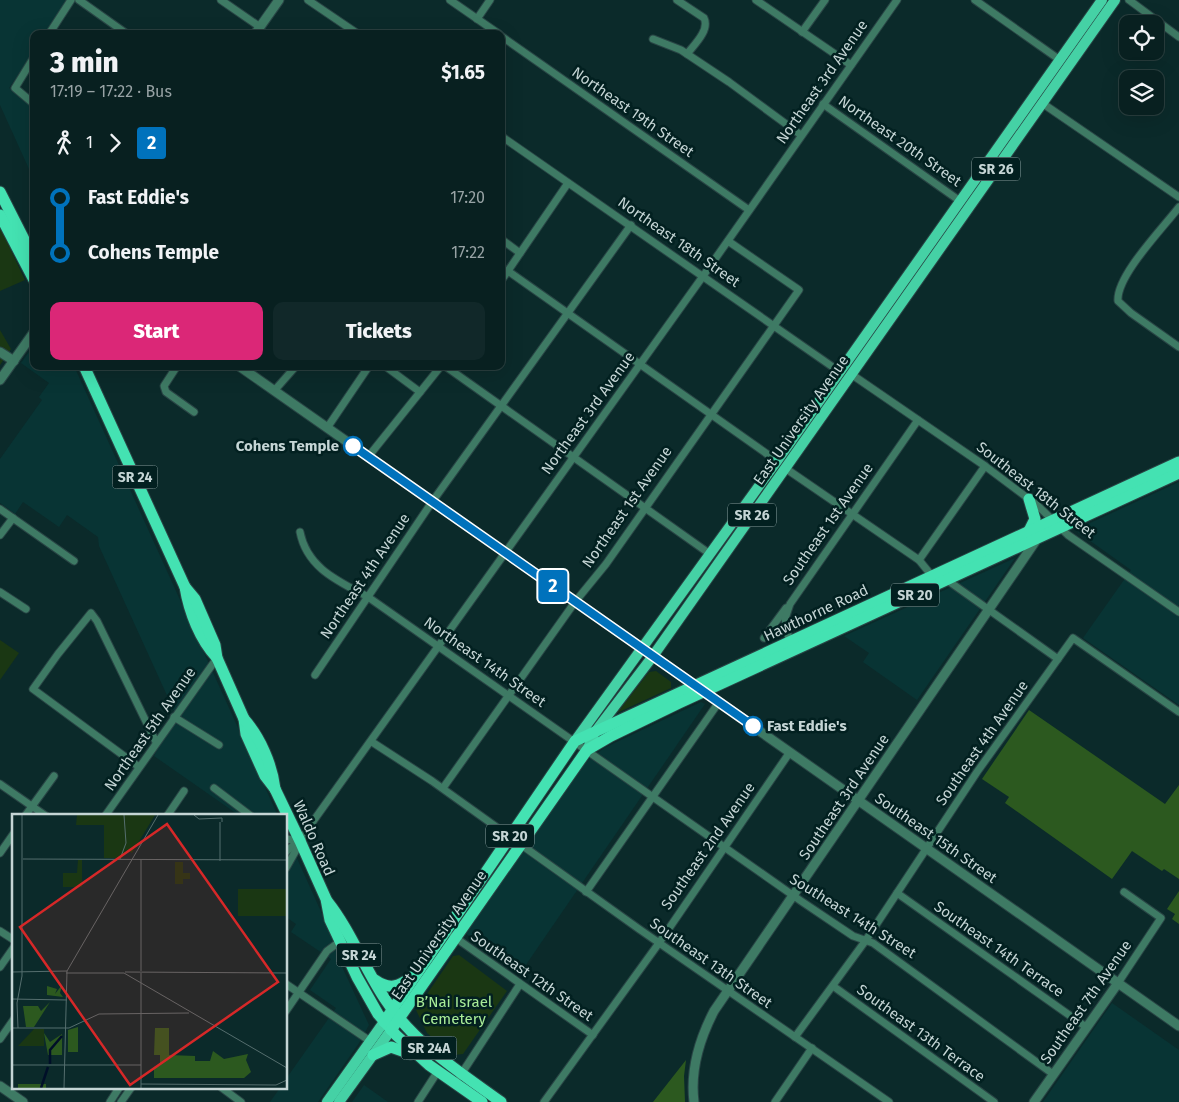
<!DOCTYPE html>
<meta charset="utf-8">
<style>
:root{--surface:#082020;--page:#112829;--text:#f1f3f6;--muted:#98a3a5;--line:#293e3e;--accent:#db2777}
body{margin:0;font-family:"Fira Sans",sans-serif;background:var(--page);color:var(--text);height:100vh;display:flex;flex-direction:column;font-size:19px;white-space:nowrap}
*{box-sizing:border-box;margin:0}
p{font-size:16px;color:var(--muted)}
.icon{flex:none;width:28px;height:28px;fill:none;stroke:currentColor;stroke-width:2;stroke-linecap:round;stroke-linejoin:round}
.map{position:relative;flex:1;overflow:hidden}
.side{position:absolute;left:30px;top:30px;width:475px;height:340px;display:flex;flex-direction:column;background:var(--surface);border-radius:10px;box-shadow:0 5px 20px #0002,0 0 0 1px var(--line)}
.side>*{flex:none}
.badge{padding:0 10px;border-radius:4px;font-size:18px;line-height:32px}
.controls{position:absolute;left:1119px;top:15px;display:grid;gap:10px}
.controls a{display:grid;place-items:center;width:45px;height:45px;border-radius:10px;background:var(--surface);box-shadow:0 5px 20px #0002,0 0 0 1px var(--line);font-size:25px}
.map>.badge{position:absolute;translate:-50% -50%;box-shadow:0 0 0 2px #fff}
.legs{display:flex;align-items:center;gap:8px;height:55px;padding:0 20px;font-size:16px}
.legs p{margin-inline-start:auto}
.summary{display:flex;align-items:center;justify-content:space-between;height:85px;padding:0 20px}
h1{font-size:28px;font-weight:800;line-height:38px}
.primary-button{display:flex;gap:10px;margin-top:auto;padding:10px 20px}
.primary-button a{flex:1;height:58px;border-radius:10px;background:var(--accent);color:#fff;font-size:20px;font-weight:800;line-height:58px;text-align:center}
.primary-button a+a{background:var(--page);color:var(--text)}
ul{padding:0 20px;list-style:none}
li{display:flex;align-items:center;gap:18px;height:55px;font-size:19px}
li i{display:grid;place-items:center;width:8px;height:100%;margin:0 6px;background:currentColor}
li i::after{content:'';width:12px;height:12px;margin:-6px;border:4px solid;border-radius:50%;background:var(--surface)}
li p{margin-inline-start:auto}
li:first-child i{background:linear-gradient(#0000 50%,currentColor 0)}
li:last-child i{background:linear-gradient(currentColor 50%,#0000 0)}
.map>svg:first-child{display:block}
</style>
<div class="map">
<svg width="1179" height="1102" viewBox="0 0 1179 1102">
<rect width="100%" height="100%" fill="#0b2a2a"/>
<g fill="#083434">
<path d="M0,0H69L46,34H34V52L9,88L34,106V180L0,105Z"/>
<path d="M34,345V366H74L278,816H240L154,756L175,713L99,546L98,537L67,515L59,527L23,502L15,514L0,503V459L42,400L39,397L49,383L21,363Z"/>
<path d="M1179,482V705L1083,638L1131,570L1075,530Z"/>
<path d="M1015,558L917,700L863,662L869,653L844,636Z"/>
<path d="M701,702L705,704L521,972L465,933L586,762L604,748Z"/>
<path d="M286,834L332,936L338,958L369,1025L359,1043L318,1102H270L280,1088H286V1079L336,1008L310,990L331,959L291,932L296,924L286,917Z"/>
<path d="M1112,1003L1179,1050V1102H1043Z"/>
<path d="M364,1085L388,1102H352Z"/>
</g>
<g fill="#1a3713">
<path d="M0,227L25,280L0,291Z"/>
<path d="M0,330L11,349L0,365Z"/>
<path d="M0,640L19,653L0,680Z"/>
<path d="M656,671L671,682V688L617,713L649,672Z"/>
<path d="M459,955L507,991L463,1054L453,1055L427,1033L416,1010L453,956Z"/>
</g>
<g fill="#2c591f">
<path d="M1029,710L1165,804L1179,785V879L1164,869L1162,871L1132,851L1112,879L1005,803L1009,797L982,779Z"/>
<path d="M1179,891V924L1172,919L1175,914L1167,909Z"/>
<path d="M686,1060L684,1076L685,1102H653Z"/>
</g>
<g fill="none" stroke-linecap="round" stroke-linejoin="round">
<g stroke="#294545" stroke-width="9">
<g id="minor">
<path d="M79,0L127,34"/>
<path d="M221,0L260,27"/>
<path d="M308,0L358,34"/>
<path d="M450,0L499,34"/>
<path d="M677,0L704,18C710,30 694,45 687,54"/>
<path d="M756,0L851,65"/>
<path d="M975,0L1060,60"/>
<path d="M1129,0L1179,37"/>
<path d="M477,19L490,0"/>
<path d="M802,32L825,0"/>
<path d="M49,34L71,0"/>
<path d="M501,36L749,210"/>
<path d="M653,39L681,50L729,82L801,135"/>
<path d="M34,57L15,88L34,104"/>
<path d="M1042,103L1179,197"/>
<path d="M823,104L960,201"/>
<path d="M501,136L840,372"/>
<path d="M1179,207C1163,228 1116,276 1118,301L1131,313L1179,347"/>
<path d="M501,239L520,253"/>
<path d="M508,271L777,461"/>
<path d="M501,281L568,183"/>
<path d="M177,366L164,386L166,392L194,412"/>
<path d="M385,366L420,392"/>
<path d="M445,366L710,554"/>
<path d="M851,374L985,466L1037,505L1068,535L1179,612"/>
<path d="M274,391L296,366"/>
<path d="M327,428L369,366"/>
<path d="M368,457L441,366"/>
<path d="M785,468L919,560L932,576"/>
<path d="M0,509L74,561"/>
<path d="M300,532C307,568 338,581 368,597L801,901L853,936L873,943L1053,1074"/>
<path d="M0,535L13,518"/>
<path d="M919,560L985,466"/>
<path d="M947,580L1058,659"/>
<path d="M0,592L26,609"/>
<path d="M764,638L786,608"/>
<path d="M790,645L785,619L790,604L918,420"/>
<path d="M315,675L432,502L631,225"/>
<path d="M174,717L219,745"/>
<path d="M372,742L432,781L639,929L889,1102"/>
<path d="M139,767L33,689L58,654L91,613L97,621L156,742"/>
<path d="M0,784L46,816"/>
<path d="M214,788L251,816"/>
<path d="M443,788L575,602L606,564L799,290L728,241"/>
<path d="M25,816L54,776"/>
<path d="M105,816L217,658"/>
<path d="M167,816L184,791"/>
<path d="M286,839L300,841"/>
<path d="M286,852L297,842"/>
<path d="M0,853L14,833"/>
<path d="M286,868L309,827L701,279L897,0"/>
<path d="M586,892L719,702"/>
<path d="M897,893L1086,1027"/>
<path d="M0,931L14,940"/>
<path d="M453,936L593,1035"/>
<path d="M0,967L14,947"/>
<path d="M1118,983L1161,918L1124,892"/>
<path d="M286,984L370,1041"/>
<path d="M833,986L994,1102"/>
<path d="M286,1011L327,951L339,942"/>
<path d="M795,1037L866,940L977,772L1073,638L1179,712"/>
<path d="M0,1039L14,1019"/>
<path d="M460,1076L520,984"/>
<path d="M222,1088L241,1102"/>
<path d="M110,1102L119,1088"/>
<path d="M121,1102L131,1088"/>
<path d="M418,1102L438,1071"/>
<path d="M544,1102L659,943L790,752"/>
<path d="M775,1102L812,1048"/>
</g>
</g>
<g stroke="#294545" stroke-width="11">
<g id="tertiary">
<path d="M255,34L279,0"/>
<path d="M0,352L14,361"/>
<path d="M239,366L643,649"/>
<path d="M0,380L34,332"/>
<path d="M653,656L1179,1026"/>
<path d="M0,1086L23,1102"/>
<path d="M694,1102C690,1070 699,1040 714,1011L1037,539"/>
<path d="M1034,1102L1118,983"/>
</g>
</g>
<g stroke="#294545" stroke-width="12">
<g id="primary">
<path d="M575,741L777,461L1102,0"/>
<path d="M587,750L595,732L653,656L1115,0"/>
<path d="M327,1102L384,1022"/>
<path d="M339,1102L391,1030"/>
</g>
</g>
<g stroke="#294545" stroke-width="13">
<g id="trunk">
<path d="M0,192L34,259"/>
<path d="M0,215L34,280"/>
<path d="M84,366L185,587C189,612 200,640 217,658"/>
<path d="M1029,499L1035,519L1029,531"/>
<path d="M185,587L195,599L215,645L217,658L244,719L246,734L265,776L275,789L300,841L326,899L330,920L357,977L378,1014L396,1035L429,1065L482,1102"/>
<path d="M244,719C260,737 272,764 275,789"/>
<path d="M327,901C351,931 365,970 387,1002C415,1044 461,1073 501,1102"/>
<path d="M375,980C389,990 399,987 411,977"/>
<path d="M384,1022L575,741L1179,462"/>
<path d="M391,1030L587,750L611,736L679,703L1179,473"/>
<path d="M373,1055L391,1047L411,1054"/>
</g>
</g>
<use href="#minor" stroke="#3e7a64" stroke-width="7"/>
<use href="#tertiary" stroke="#3e7a64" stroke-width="9"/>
<use href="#primary" stroke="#45d1a5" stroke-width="10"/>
<use href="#trunk" stroke="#44e2b2" stroke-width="11"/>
</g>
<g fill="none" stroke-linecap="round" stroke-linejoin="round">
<g stroke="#fff" stroke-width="11">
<path id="line-1" d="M353,446L753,726"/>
</g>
<use href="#line-1" stroke="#0072bc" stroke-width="8"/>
</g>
<g fill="#fff" stroke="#0072bc" stroke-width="2.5">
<circle cx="353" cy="446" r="9"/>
<circle cx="753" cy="726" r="9"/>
</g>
<g text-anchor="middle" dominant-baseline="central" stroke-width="5" stroke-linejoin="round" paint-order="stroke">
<g fill="#022020" stroke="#8a9f9f" stroke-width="1">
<rect x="972" y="157.5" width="48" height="23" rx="4"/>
<rect x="112.5" y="465.5" width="45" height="23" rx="4"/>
<rect x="728" y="503.5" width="48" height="23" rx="4"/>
<rect x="891" y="583.5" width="48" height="23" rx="4"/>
<rect x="486" y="824.5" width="48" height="23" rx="4"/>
<rect x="336.5" y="943.5" width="45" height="23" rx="4"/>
<rect x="401.5" y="1036.5" width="55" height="23" rx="4"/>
</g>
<g font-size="14" font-weight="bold" fill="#c5d5d5">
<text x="996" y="169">SR 26</text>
<text x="135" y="477">SR 24</text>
<text x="752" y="515">SR 26</text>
<text x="915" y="595">SR 20</text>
<text x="510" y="836">SR 20</text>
<text x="359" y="955">SR 24</text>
<text x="429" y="1048">SR 24A</text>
</g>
<g font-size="15" fill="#c5d5d5" stroke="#022020">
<text transform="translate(822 82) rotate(-55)">Northeast 3rd Avenue</text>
<text transform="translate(633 112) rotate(35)">Northeast 19th Street</text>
<text transform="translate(900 141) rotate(35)">Northeast 20th Street</text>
<text transform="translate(679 242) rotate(35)">Northeast 18th Street</text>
<text transform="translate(588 413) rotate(-54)">Northeast 3rd Avenue</text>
<text transform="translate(801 420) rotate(-55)">East University Avenue</text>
<text transform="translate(1036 490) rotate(38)">Southeast 18th Street</text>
<text transform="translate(627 507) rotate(-55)">Northeast 1st Avenue</text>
<text transform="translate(828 524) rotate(-55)">Southeast 1st Avenue</text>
<text transform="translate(365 576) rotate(-56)">Northeast 4th Avenue</text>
<text transform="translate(816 613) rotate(-25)">Hawthorne Road</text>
<text transform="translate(485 662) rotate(35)">Northeast 14th Street</text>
<text transform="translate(150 729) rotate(-55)">Northeast 5th Avenue</text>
<text transform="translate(982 743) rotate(-55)">Southeast 4th Avenue</text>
<text transform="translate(844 797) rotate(-56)">Southeast 3rd Avenue</text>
<text transform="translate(314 838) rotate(66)">Waldo Road</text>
<text transform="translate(936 838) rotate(35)">Southeast 15th Street</text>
<text transform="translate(708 846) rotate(-55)">Southeast 2nd Avenue</text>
<text transform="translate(853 916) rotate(32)">Southeast 14th Street</text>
<text transform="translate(439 935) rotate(-55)">East University Avenue</text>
<text transform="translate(999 949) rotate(35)">Southeast 14th Terrace</text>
<text transform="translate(711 963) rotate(35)">Southeast 13th Street</text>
<text transform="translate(532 976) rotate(35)">Southeast 12th Street</text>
<text transform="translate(1086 1002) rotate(-55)">Southeast 7th Avenue</text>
<text transform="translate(921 1033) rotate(36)">Southeast 13th Terrace</text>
</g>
<g font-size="15" font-weight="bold" fill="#c5d5d5" stroke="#022020" text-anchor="end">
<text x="339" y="446">Cohens Temple</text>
<text x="767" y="726" text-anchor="start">Fast Eddie's</text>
</g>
<g font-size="15" fill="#a8eb97" stroke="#022020">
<text x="454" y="1002">B’Nai Israel<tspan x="454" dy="17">Cemetery</tspan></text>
</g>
</g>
<g transform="translate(12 814)">
<rect width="275" height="275" fill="#0b2a2a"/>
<path d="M65,1H143L120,39L114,36L110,44H92V11H64ZM66,46H70V73H51V59H65ZM163,48H171V59H178V65H171V70H163ZM226,75H275V102H226ZM22,215H32V232H6Z" fill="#1a3713"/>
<path d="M50,171L48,179L51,183L35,181V172L45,175L43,180ZM38,188L22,213H14L11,192H26L29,197ZM66,213V238H56V216ZM143,214H157V241L183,242V247H198L201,237L212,245L236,240L234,246L239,258L232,264H142V253L148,251V241H142ZM32,219L38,228L50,220V241H36ZM6,270H34V274H6Z" fill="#2c591f"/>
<path fill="none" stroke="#000f28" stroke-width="2.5" d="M38,250V236L50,222M29,274L36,253"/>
<path fill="none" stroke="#556e6e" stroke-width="1" d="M182,1L187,5L210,4V8M208,8V47M11,45L275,46M108,45L114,29L112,1M129,46V157M0,158L55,157M113,158L275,159M54,159H112L275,254M0,185L55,186M0,214H57L87,200L177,199M6,214L5,189L10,162V1M0,251H129M129,270L264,271L275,266M52,274L55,157L146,1M129,274V159"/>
<path fill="#d62828" fill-opacity="0.15" stroke="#d62828" stroke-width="2.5" d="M155,10L266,168L118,271L8,113Z"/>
<rect width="275" height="275" fill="none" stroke="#c5d5d5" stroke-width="2.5"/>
</g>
</svg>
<div class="controls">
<a><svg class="icon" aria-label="locate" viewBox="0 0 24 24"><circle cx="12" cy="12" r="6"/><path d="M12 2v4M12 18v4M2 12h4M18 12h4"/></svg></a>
<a><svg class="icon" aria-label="layers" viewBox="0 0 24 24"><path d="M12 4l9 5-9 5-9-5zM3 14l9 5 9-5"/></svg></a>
</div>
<b class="badge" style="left:553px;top:586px;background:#0072bc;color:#fff">2</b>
<section class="side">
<div class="summary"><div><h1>3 min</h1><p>17:19 – 17:22 · Bus</p></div><b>$1.65</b></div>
<div class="legs"><svg class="icon" aria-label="walk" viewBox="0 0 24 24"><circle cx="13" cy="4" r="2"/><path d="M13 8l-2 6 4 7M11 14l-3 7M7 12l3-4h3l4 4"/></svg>1<svg class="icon" aria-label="forward" viewBox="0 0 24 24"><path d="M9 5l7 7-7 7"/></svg><b class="badge" style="background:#0072bc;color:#fff">2</b></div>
<ul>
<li><i style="color:#0072bc"></i><b>Fast Eddie's</b><p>17:20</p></li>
<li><i style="color:#0072bc"></i><b>Cohens Temple</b><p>17:22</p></li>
</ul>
<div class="primary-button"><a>Start</a><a>Tickets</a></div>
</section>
</div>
